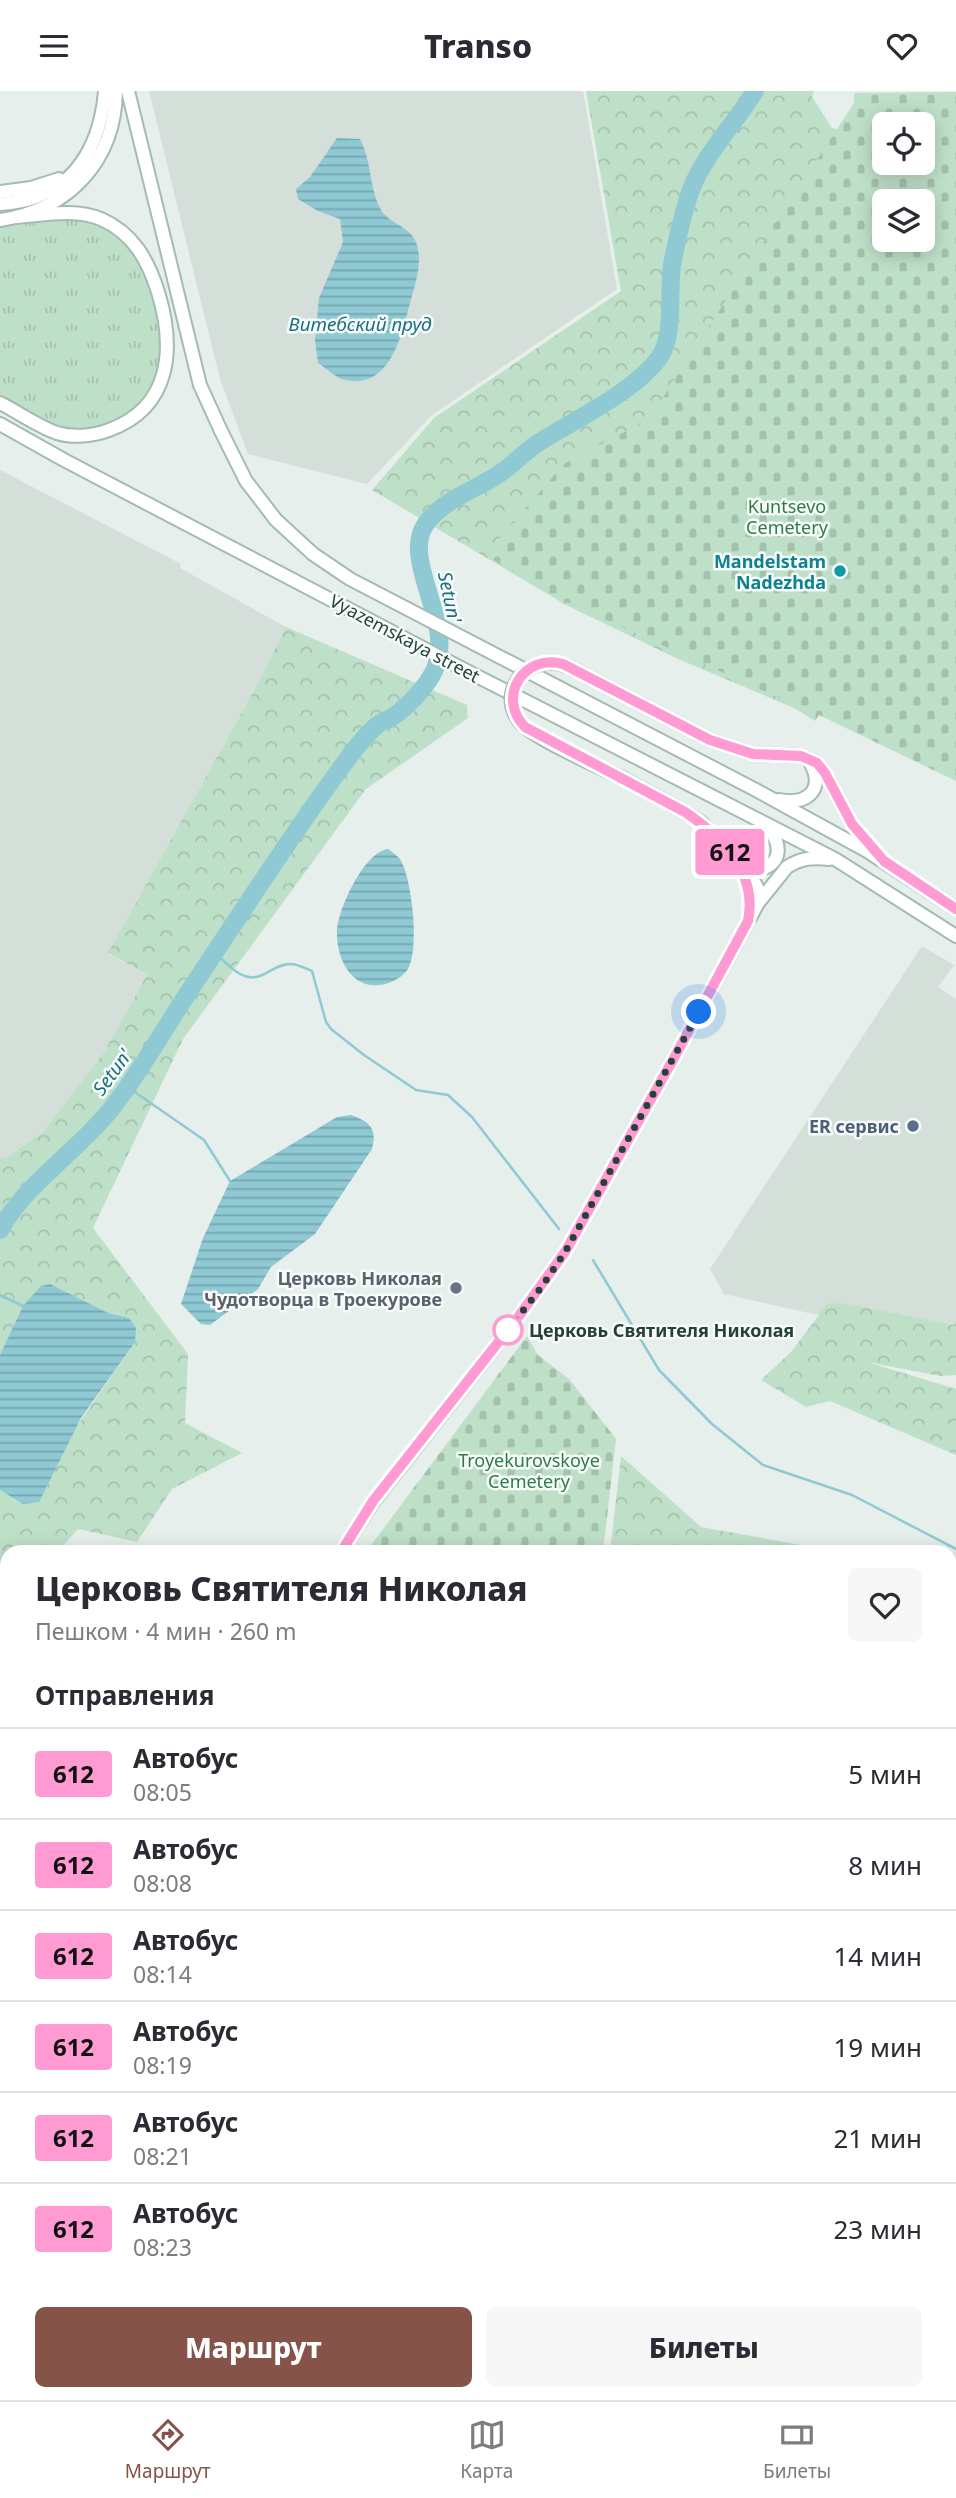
<!DOCTYPE html>
<html lang="ru">
<meta charset="utf-8">
<style>
:root{--surface:#fff;--page:#f7f7f7;--text:#2b2b33;--muted:#7c7c81;--line:#e1e1e2;--accent:#855347}
body{margin:0;font-family:"Noto Sans",sans-serif;background:var(--page);color:var(--text);height:100vh;display:flex;flex-direction:column;font-size:26px;white-space:nowrap}
*{box-sizing:border-box;margin:0}
p{font-size:23px;color:var(--muted)}
.icon{flex:none;width:38px;height:38px;fill:none;stroke:currentColor;stroke-width:2;stroke-linecap:round;stroke-linejoin:round}
.map{position:relative;flex:1;overflow:hidden}
.drawer{position:absolute;left:0px;top:1454px;width:957px;height:856px;display:flex;flex-direction:column;background:var(--surface);border-radius:21px 21px 0 0;box-shadow:0 4px 18px #0003}
.drawer>*{flex:none}
.badge{padding:0 14px;border-radius:5px;font-size:24px;line-height:46px}
.tools{position:absolute;left:872px;top:21px;display:grid;gap:14px}
.tools a{display:grid;place-items:center;width:63px;height:63px;border-radius:10px;background:var(--surface);box-shadow:0 4px 18px #0003;font-size:35px}
.you{position:absolute;width:35px;height:35px;margin:-18px;border:5px solid #fff;border-radius:50%;background:#1a73e8;box-shadow:0 0 0 10px #1a73e833}
.map>.badge{position:absolute;translate:-50% -50%;box-shadow:0 0 0 4px #fff}
h2{padding:0 35px;font-size:26px;line-height:63px}
.round{display:grid;place-items:center;flex:none;width:74px;height:74px;border-radius:10px;background:var(--page)}
.summary{display:flex;align-items:center;justify-content:space-between;height:119px;padding:0 35px}
h1{font-size:33px;font-weight:800;line-height:52px}
.action{display:flex;gap:14px;margin-top:auto;padding:14px 35px}
.action a{flex:1;height:80px;border-radius:10px;background:var(--accent);color:#fff;font-size:28px;font-weight:800;line-height:80px;text-align:center}
.action a+a{background:var(--page);color:var(--text)}
ul{padding:0;list-style:none}
li{display:flex;align-items:center;gap:21px;height:91px;padding:0 35px;border-top:2px solid var(--line)}
li div{flex:1}
li b{display:block;font-size:26px}
li em{font-style:normal}
li .badge{min-width:77px;font-weight:700;text-align:center}
header{display:flex;justify-content:space-between;align-items:center;height:91px;padding:0 35px;background:var(--surface);font-size:32px;font-weight:800}
.dock{display:flex;justify-content:space-around;align-items:center;height:98px;border-top:2px solid var(--line);background:var(--surface);font-size:19px;color:var(--muted)}
.dock a{display:grid;justify-items:center;gap:4px}
.dock .current{color:var(--accent)}
.map>svg:first-child{display:block}
</style>
<header><svg class="icon" aria-label="menu" viewBox="0 0 24 24"><path d="M4 6h16M4 12h16M4 18h16"/></svg>Transo<svg class="icon" aria-label="heart" viewBox="0 0 24 24"><path d="M12 20l-8-8c-3-5 5-10 8-4 3-6 11-1 8 4z"/></svg></header>
<div class="map">
<svg width="956" height="2309" viewBox="0 0 956 2309">
<defs>
<pattern id="grass-tufts" width="24" height="20" patternUnits="userSpaceOnUse" patternTransform="scale(1.75)"><rect width="24" height="20" fill="#bfe0c8"/><path d="M3 7l-1-3M5 7V3M7 7l1-3M15 17l-1-3M17 17v-4M19 17l1-3" fill="none" stroke="#a4c1ad"/></pattern>
<pattern id="forest-crowns" width="20" height="18" patternUnits="userSpaceOnUse" patternTransform="scale(1.75)"><rect width="20" height="18" fill="#bfe0c8"/><path d="M2 6a3 3 0 1 1 6 0M12 15a3 3 0 1 1 6 0" fill="none" stroke="#a4c1ad"/></pattern>
<pattern id="cemetery-stones" width="16" height="16" patternUnits="userSpaceOnUse" patternTransform="scale(1.75)"><rect width="16" height="16" fill="#bfe0c8"/><path d="M2 7V4a2 2 0 0 1 4 0v3zM10 15v-3a2 2 0 0 1 4 0v3z" fill="#a4c1ad"/></pattern>
<pattern id="water-rules" width="6" height="5" patternUnits="userSpaceOnUse" patternTransform="scale(1.75)"><rect width="6" height="5" fill="#8ec9d4"/><path d="M0 2.5h6" fill="none" stroke="#74a5ad"/></pattern>
</defs>
<rect width="100%" height="100%" fill="#e6efeb"/>
<g fill="#d4dfda">
<path d="M149,0H583L617,198L432,324L367,393L248,363L220,288Z"/>
<path d="M0,379L181,473L180,477L286,536L250,607L108,863L147,884L104,961L43,1041L7,1066H0Z"/>
<path d="M922,855L954,874L938,896L956,908V1243L813,1223L724,1203L710,1178Z"/>
</g>
<path fill="url(#grass-tufts)" d="M67,127C85,129 106,134 122,146C135,156 140,171 146,186C165,232 172,284 131,319C119,329 105,337 89,339C59,342 25,318 0,304V137Z"/>
<g fill="url(#forest-crowns)" fill-rule="evenodd">
<path d="M586,0H814L812,6L832,37L840,39L956,8L831,609L815,626L676,567L566,514L372,399L434,327L621,200ZM884,33H922V72H884ZM884,110H922V149H884Z"/>
<path d="M286,536L467,614L468,627L366,698L183,948L93,1137L188,1263L185,1332L242,1362L172,1398L137,1451L78,1438L63,1455V1461H7V1838L0,1839V1399L23,1413L135,1251L128,1227L108,1222L6,1254L0,1264V1066H7L43,1041L104,961L147,884L108,862L250,607Z"/>
<path d="M828,1212L848,1213L953,1234L956,1230V1284L940,1285L867,1271L956,1298V1364L830,1310L806,1316L761,1289L791,1261Z"/>
<path d="M621,1365L701,1436L801,1454L861,1461H610Z"/>
<path d="M950,1471L956,1472V2064L950,2061Z"/>
</g>
<g fill="url(#cemetery-stones)" fill-rule="evenodd">
<path d="M956,1V690L819,624L815,630L777,606L549,503L485,464L564,373L649,328L854,12V2ZM884,33H922V72H884ZM884,110H922V149H884Z"/>
<path d="M527,1245L538,1264L569,1288L616,1348L603,1461H366Z"/>
<path d="M953,2070L956,2073V2309H402L396,2303H950V2071Z"/>
</g>
<g fill="url(#water-rules)">
<path d="M337,47L360,48C372,71 369,97 381,119C390,133 409,135 416,151C423,169 416,191 411,208C402,241 392,299 345,289C336,287 326,277 318,272L315,249L319,207L343,151L340,128L318,120L298,108L296,98L310,86Z"/>
<path d="M388,758C392,761 397,764 400,768C412,787 420,858 408,878C401,889 383,896 371,894C347,891 336,862 337,840C338,818 364,761 388,758Z"/>
<path d="M351,1024C371,1031 377,1038 372,1058L315,1143L271,1176L258,1198L210,1234L201,1233L181,1213L203,1147L230,1090L337,1026Z"/>
<path d="M50,1193L108,1222L129,1227L136,1237L135,1251L81,1327L39,1411L23,1413L0,1399V1264L23,1215L41,1195Z"/>
</g>
<g fill="none" stroke-linecap="round" stroke-linejoin="round">
<g stroke="#8ec9d4" stroke-width="2.5">
<path d="M215,862C223,869 231,878 240,883C261,895 272,872 291,873C298,873 306,878 312,880L326,931L331,938L364,964L416,999L448,1004L472,1026L559,1138"/>
<path d="M129,997L204,1049L230,1090"/>
<path d="M593,1169L659,1279L712,1333L763,1374L852,1404L956,1458"/>
<path d="M0,1204L23,1215"/>
</g>
<g stroke="#8ec9d4" stroke-width="18">
<path d="M0,1139C27,1091 78,1060 112,1017C139,983 160,945 184,908C236,830 287,750 343,674C352,661 364,646 376,635C381,630 388,629 394,625C408,615 425,597 433,582C458,537 401,471 425,434C441,410 472,400 496,385C511,376 521,364 535,354C573,329 632,303 659,267C675,245 668,201 672,174C676,153 681,131 687,111C698,69 733,36 755,0"/>
<path d="M0,1560L7,1577"/>
<path d="M0,1710L7,1701"/>
</g>
<g stroke="#a8b8b2" stroke-width="12">
<path id="street" d="M216,2303L222,2309"/>
</g>
<g stroke="#a4bbb3" stroke-width="16">
<g id="secondary">
<path d="M128,0L200,294L221,340L246,390L276,429L313,463L350,488L754,698L867,760L956,818"/>
<path d="M0,101L31,97L59,88"/>
<path d="M0,113C11,112 22,111 33,107C81,92 101,47 105,0"/>
<path d="M0,129C69,119 115,70 116,0"/>
<path d="M0,312C18,321 37,335 57,342C73,347 93,345 109,339C172,316 175,256 158,201C148,169 133,142 101,128C75,117 44,124 17,126"/>
<path d="M0,333L64,369L463,578L835,768L956,845"/>
<path d="M569,576L710,649L753,663L801,665L817,672L825,682L852,733L874,760"/>
<path d="M624,688L685,721L703,733L751,786L757,796L758,812"/>
<path d="M779,709C806,714 826,700 810,671"/>
<path d="M753,779C783,777 783,754 767,735"/>
<path d="M341,1461L373,1411L519,1225L565,1161L674,967L758,812L787,776C801,767 813,766 829,768"/>
<path d="M0,1932L7,1925"/>
</g>
</g>
<g stroke="#c2cac8" stroke-width="21">
<g id="highway">
<path d="M0,2121L7,2128"/>
<path d="M0,2181L7,2188"/>
<path d="M127,2303L133,2309"/>
<path d="M183,2303L189,2309"/>
</g>
</g>
<use href="#street" stroke="#fff" stroke-width="9"/>
<use href="#secondary" stroke="#fff" stroke-width="12"/>
<use href="#highway" stroke="#2f6f62" stroke-width="18"/>
<g stroke="#a4bbb3" stroke-width="16" stroke-linecap="butt">
<path id="secondary-bridge" d="M569,576C533,559 494,598 520,631C532,647 602,677 624,688"/>
</g>
<use href="#secondary-bridge" stroke="#fff" stroke-width="12"/>
</g>
<g fill="none" stroke-linecap="round" stroke-linejoin="round">
<g stroke="#fff" stroke-width="16">
<path id="line" d="M341,1461L373,1410L519,1225L565,1161L674,967L748,830C758,782 722,746 685,721L525,636C496,606 524,562 563,573L710,649L753,663L801,665L817,672L825,682L852,733L884,770L956,818"/>
</g>
<use href="#line" stroke="#ff9ad2" stroke-width="10"/>
<path stroke="#24423a" stroke-width="7" stroke-dasharray="0 12.6" d="M508,1239L543,1194L565,1161L699,921"/>
</g>
<circle fill="#0f9aa8" stroke="#f7fbf9" stroke-width="2.5" cx="840" cy="480" r="7"/>
<circle fill="#5c6f8a" stroke="#f7fbf9" stroke-width="2.5" cx="913" cy="1035" r="7"/>
<circle fill="#6b7280" stroke="#f7fbf9" stroke-width="2.5" cx="456" cy="1197" r="7"/>
<circle fill="#fff" stroke="#ff9ad2" stroke-width="3.5" cx="508" cy="1239" r="14"/>
<g text-anchor="middle" dominant-baseline="central" stroke-width="5" stroke-linejoin="round" paint-order="stroke">
<g font-size="18" fill="#2d7a4b" stroke="#f7fbf9">
<text x="787" y="415">Kuntsevo<tspan x="787" dy="21">Cemetery</tspan></text>
<text x="529" y="1369">Troyekurovskoye<tspan x="529" dy="21">Cemetery</tspan></text>
</g>
<g font-size="18" font-weight="bold" fill="#0d838f" stroke="#f7fbf9" text-anchor="end">
<text x="826" y="470">Mandelstam<tspan x="826" dy="21">Nadezhda</tspan></text>
</g>
<g font-size="18" fill="#24423a" stroke="#f7fbf9">
<text transform="translate(405 547) rotate(28)">Vyazemskaya street</text>
</g>
<g font-size="18" font-weight="bold" fill="#4e5e75" stroke="#f7fbf9" text-anchor="end">
<text x="899" y="1035">ER сервис</text>
</g>
<g font-size="18" font-weight="bold" fill="#5b616d" stroke="#f7fbf9" text-anchor="end">
<text x="442" y="1187">Церковь Николая<tspan x="442" dy="21">Чудотворца в Троекурове</tspan></text>
</g>
<g font-size="18" font-weight="bold" fill="#24423a" stroke="#f7fbf9" text-anchor="start">
<text x="529" y="1239">Церковь Святителя Николая</text>
</g>
<g font-size="19" font-style="italic" fill="#1c6f80" stroke="#f7fbf9">
<text x="360" y="233">Витебский пруд</text>
<text transform="translate(450 506) rotate(78)">Setun'</text>
<text transform="translate(112 981) rotate(-54)">Setun'</text>
</g>
</g>
</svg>
<div class="tools">
<a><svg class="icon" aria-label="locate" viewBox="0 0 24 24"><circle cx="12" cy="12" r="6"/><path d="M12 2v4M12 18v4M2 12h4M18 12h4"/></svg></a>
<a><svg class="icon" aria-label="layers" viewBox="0 0 24 24"><path d="M12 4l9 5-9 5-9-5zM3 14l9 5 9-5"/></svg></a>
</div>
<div class="you" style="left:699px;top:921px"></div>
<b class="badge" style="left:730px;top:761px;background:#ff9ad2;color:#111">612</b>
<section class="drawer">
<div class="summary"><div><h1>Церковь Святителя Николая</h1><p>Пешком · 4 мин · 260 m</p></div><a class="round"><svg class="icon" aria-label="heart" viewBox="0 0 24 24"><path d="M12 20l-8-8c-3-5 5-10 8-4 3-6 11-1 8 4z"/></svg></a></div>
<h2>Отправления</h2>
<ul>
<li><span class="badge" style="background:#ff9ad2;color:#111">612</span><div><b>Автобус</b><p>08:05</p></div><em>5 мин</em></li>
<li><span class="badge" style="background:#ff9ad2;color:#111">612</span><div><b>Автобус</b><p>08:08</p></div><em>8 мин</em></li>
<li><span class="badge" style="background:#ff9ad2;color:#111">612</span><div><b>Автобус</b><p>08:14</p></div><em>14 мин</em></li>
<li><span class="badge" style="background:#ff9ad2;color:#111">612</span><div><b>Автобус</b><p>08:19</p></div><em>19 мин</em></li>
<li><span class="badge" style="background:#ff9ad2;color:#111">612</span><div><b>Автобус</b><p>08:21</p></div><em>21 мин</em></li>
<li><span class="badge" style="background:#ff9ad2;color:#111">612</span><div><b>Автобус</b><p>08:23</p></div><em>23 мин</em></li>
</ul>
<div class="action"><a>Маршрут</a><a>Билеты</a></div>
</section>
</div>
<nav class="dock">
<a class="current"><svg class="icon" aria-label="directions" viewBox="0 0 24 24"><path d="M12 3l9 9-9 9-9-9zM9 14v-3h6M13 9l2 2-2 2"/></svg>Маршрут</a>
<a><svg class="icon" aria-label="map" viewBox="0 0 24 24"><path d="M3 6l6-2 6 2 6-2v14l-6 2-6-2-6 2zM9 4v14M15 6v14"/></svg>Карта</a>
<a><svg class="icon" aria-label="tickets" viewBox="0 0 24 24"><path d="M3 7h18v10H3zM15 7v10"/></svg>Билеты</a>
</nav>
